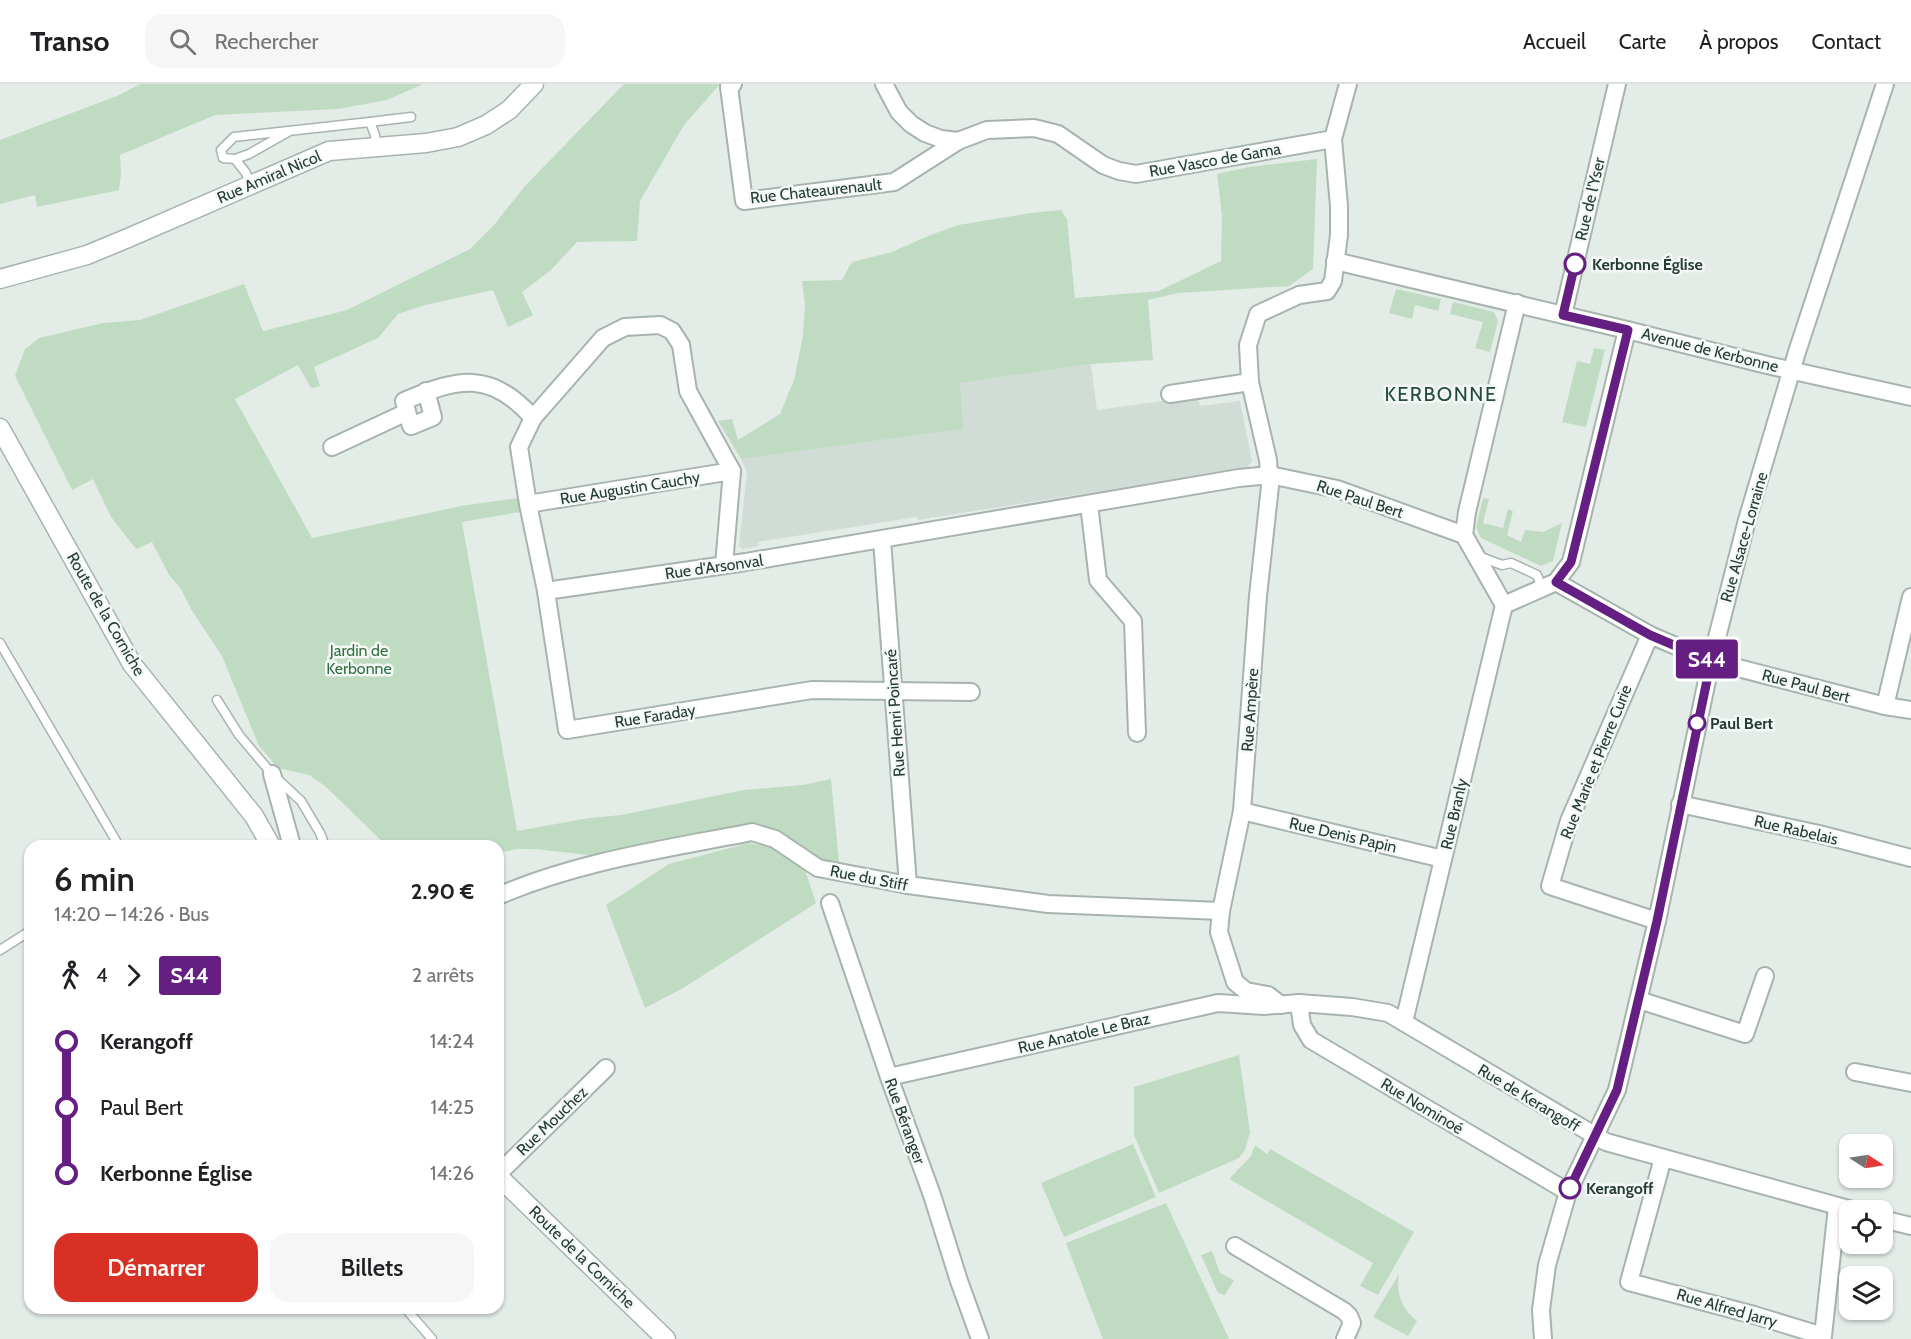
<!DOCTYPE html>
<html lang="fr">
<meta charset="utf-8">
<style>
:root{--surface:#fff;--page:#f6f6f6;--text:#202124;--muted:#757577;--line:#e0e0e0;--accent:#d93025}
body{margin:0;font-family:Cabin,sans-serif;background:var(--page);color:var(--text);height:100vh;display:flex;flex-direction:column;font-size:22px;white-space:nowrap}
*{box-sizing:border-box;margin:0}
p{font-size:20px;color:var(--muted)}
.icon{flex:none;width:33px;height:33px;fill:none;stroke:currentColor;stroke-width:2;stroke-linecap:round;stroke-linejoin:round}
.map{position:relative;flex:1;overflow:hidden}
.side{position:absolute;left:24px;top:756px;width:480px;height:474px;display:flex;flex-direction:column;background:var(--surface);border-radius:18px;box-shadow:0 2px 4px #0004}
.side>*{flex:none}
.badge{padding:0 12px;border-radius:4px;font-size:21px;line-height:39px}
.needle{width:39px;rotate:102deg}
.buttons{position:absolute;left:1839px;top:1050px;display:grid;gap:12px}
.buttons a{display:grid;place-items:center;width:54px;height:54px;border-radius:12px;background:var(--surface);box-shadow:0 2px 4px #0004;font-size:30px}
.map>.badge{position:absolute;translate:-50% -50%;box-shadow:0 0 0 3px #fff}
.legs{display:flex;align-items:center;gap:9px;height:66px;padding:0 30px;font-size:20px}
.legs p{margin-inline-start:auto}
.head{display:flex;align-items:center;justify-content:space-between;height:102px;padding:0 30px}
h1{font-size:33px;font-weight:600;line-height:45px}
.action{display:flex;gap:12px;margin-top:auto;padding:12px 30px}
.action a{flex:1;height:69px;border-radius:18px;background:var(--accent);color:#fff;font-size:24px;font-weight:600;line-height:69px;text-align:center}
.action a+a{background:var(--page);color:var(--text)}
ul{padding:0 30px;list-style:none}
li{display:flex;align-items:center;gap:21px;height:66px;font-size:22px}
li i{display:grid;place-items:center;width:9px;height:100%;margin:0 8px;background:currentColor}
li i::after{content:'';width:15px;height:15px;margin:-8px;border:4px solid;border-radius:50%;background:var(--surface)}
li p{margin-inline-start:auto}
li:first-child i{background:linear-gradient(#0000 50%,currentColor 0)}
li:last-child i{background:linear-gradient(currentColor 50%,#0000 0)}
header{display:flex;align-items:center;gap:36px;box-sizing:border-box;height:84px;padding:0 30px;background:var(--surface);border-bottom:2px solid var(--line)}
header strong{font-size:28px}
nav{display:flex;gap:33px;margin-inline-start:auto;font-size:21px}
.search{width:420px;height:54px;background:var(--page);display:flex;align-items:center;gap:15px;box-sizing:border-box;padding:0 21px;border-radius:18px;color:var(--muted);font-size:22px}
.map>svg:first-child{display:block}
</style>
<header>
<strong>Transo</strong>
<div class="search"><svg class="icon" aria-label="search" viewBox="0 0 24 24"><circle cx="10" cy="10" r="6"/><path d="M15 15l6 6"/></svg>Rechercher</div>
<nav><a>Accueil</a><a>Carte</a><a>À propos</a><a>Contact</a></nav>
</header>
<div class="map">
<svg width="1911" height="1255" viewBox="0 0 1911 1255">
<rect width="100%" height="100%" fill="#e4ece8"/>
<path fill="#d2dcd7" d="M1091,280L1097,326L1198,312L1200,322L1240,317L1252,377L1247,384L918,436L917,433L758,458L759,462L742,465L739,462L747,388L741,375L962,345L959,299Z"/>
<g fill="#bfdcc3">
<path d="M140,0H423L387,16L338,25L215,31L120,71L121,90L119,106L37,123L35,111L0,120V56L117,12Z"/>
<path d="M624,0H720L684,41L640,117L637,157L577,158L551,186L522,208L533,231L508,243L493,206L425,221L398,230L378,254L314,283L320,302L311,304L298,281L235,315L312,454L461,422L518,414L520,428L462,438L517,747L589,734L621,731L744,706L803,701L831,695L839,778C810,777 802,768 780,752L598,772L534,765H517L498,769V762H387L325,702L309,691L278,684L259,662L222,572L191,525L181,505L169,491L152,458L136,465L111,433L93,395L72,406L15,292L25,265L39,254L103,239L140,236L244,200L263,247L347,226L470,165L494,141L524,103Z"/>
<path d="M1317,75L1313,185L1289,202L1178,209L1148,216L1153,276L1091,280L960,299L963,345L741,375L718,337L732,335L738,356L780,330L794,296L803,251L805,221L802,197L842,196L852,178L892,168L928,152L958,141L1031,129L1061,126L1067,135L1075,214L1159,207L1221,177L1222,132L1217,90L1249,83Z"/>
<path d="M1396,205L1441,215L1438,227L1415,221L1412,235L1389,229Z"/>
<path d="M1453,218L1494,228L1498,237L1490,268L1475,264L1483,238L1450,230Z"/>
<path d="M1594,264L1605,266L1586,343L1562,338L1577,277L1590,280Z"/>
<path d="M1483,414L1489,415L1483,439L1503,444L1508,425L1513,427L1507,451L1521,458L1525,446L1543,448L1562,439L1553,477L1541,482L1481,454L1476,443Z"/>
<path d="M749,759L777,764L804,783L816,819L685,903L645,924L606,821L669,780Z"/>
<path d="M1239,971L1250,1048L1245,1066L1239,1074L1159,1109L1134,1051V1003Z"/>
<path d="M1133,1060L1156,1113L1064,1153L1041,1099Z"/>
<path d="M1255,1061L1267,1070L1270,1065L1414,1148L1378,1211L1360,1202L1373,1179L1231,1096L1230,1094L1251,1072Z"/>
<path d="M1166,1119L1229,1255H1103L1066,1159Z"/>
<path d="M1212,1167L1220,1189L1234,1196L1225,1211L1218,1209L1201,1171Z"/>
<path d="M1399,1190C1396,1209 1401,1224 1417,1237L1408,1252L1373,1233Z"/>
</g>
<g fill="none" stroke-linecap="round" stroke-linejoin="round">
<g stroke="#a7b4ae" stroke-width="11">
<g id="service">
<path d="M370,38L411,33"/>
<path d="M235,75L249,70L288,48"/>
<path d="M250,101L246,89L235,75L223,74L221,66L234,53L370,38L375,51L376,63"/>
<path d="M1478,472L1502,481L1511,479L1537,491L1542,504"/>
<path d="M0,559L119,762"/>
<path d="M217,616L239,651L272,690L301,717L320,749L325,762"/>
<path d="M0,866L30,847"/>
<path d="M405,1224L432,1255"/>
</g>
</g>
<g stroke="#a7b4ae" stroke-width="20">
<g id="minor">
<path d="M733,0L729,3L744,117L894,98L958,57"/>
<path d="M884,0L899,28L911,40L925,49L941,55L958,57L987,46L1034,44L1058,50L1103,81L1119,87L1136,90L1333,55"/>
<path d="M1335,177L1627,246L1767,281L1911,313"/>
<path d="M1563,231L1617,0"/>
<path d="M426,307L433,333L411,342L404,317C458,294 491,286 533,334"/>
<path d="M1170,310L1250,298"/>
<path d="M332,363L407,328"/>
<path d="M528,420L732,387"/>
<path d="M1089,420L1098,496L1133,537L1137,649"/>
<path d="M1464,451L1467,428L1517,219"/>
<path d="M882,456L908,801"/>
<path d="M724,481L732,387L688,307L681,261L672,247L660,241L625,243L603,254L533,334L519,363L528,420L546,507L567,646L812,606L971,608"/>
<path d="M1556,498L1650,551L1711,577L1885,622L1911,626"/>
<path d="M546,507L746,478L1239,394L1270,391L1337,405L1464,451L1504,521L1556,498L1571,478L1627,246"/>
<path d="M1650,551L1569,737L1550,802L1657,837"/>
<path d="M1885,622L1911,513"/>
<path d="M272,690L292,762"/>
<path d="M1680,720L1819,750L1911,774"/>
<path d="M1242,727L1443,775"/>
<path d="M498,812C579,777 666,765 752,748L775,755L818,784L908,801L1048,820L1221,827"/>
<path d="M830,819L889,993L932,1111L959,1197L980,1255"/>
<path d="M1639,916L1745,950L1765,892"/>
<path d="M1299,919L1302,941L1311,956L1568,1108"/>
<path d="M1281,921L1268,911L1246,907L1235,898L1219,848L1221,827L1242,727L1258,512L1270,402L1268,376L1250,298L1248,261L1258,230L1299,211L1327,207L1333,197L1339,151V122L1333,55L1348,0"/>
<path d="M1404,938L1504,521"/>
<path d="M1855,988L1911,999"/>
<path d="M889,993L1218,919L1264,922L1299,919L1352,923L1388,929L1606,1058L1852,1126"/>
<path d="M1663,1074L1629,1198L1754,1231L1823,1252L1837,1123"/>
<path d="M498,1090L606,984"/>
<path d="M1882,1135L1911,1142"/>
<path d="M1235,1162L1344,1227L1349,1232L1352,1239L1345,1255"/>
<path d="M1543,1255L1541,1226L1547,1181L1568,1108L1617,1006L1657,837L1711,577L1747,436L1797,268L1885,0"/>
</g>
</g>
<g stroke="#a7b4ae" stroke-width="21">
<g id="tertiary">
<path d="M0,195L87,171L128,154L329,67L426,59L458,53L486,41L509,26L534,0"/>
<path d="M0,344L132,580L254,732L271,762"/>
<path d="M498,1092L666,1255"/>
</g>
</g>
<use href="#service" stroke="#fff" stroke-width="8"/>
<use href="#minor" stroke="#fff" stroke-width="16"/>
<use href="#tertiary" stroke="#fff" stroke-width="18"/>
</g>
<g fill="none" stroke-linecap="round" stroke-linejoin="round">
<g stroke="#fff" stroke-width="14">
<path id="line-1" d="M1570,1104L1617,1006L1657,837L1711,577L1650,551L1556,498L1571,478L1628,246L1563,231L1575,180"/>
</g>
<use href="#line-1" stroke="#651f82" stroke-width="9"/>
</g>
<g fill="#fff" stroke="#651f82" stroke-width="3">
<circle cx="1575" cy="180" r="10"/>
<circle cx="1697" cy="639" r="8"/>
<circle cx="1570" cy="1104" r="10"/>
</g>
<g text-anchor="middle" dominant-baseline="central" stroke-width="5" stroke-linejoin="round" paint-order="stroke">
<g font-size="16" fill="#253d34" stroke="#f4f9f6">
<text transform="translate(1215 76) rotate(-10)">Rue Vasco de Gama</text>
<text transform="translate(269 93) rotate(-23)">Rue Amiral Nicol</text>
<text transform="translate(816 107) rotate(-6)">Rue Chateaurenault</text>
<text transform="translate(1590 115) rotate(-77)">Rue de l'Yser</text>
<text transform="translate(1710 266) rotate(14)">Avenue de Kerbonne</text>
<text transform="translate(630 404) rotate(-9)">Rue Augustin Cauchy</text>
<text transform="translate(1360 415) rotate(18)">Rue Paul Bert</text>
<text transform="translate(1744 453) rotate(-74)">Rue Alsace-Lorraine</text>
<text transform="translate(714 483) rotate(-8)">Rue d'Arsonval</text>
<text transform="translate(106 530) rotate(60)">Route de la Corniche</text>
<text transform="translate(1806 602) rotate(15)">Rue Paul Bert</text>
<text transform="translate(1250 626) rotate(-86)">Rue Ampère</text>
<text transform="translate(895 629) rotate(-94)">Rue Henri Poincaré</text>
<text transform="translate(655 632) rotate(-9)">Rue Faraday</text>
<text transform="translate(1596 678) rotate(-68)">Rue Marie et Pierre Curie</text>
<text transform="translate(1454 730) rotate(-77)">Rue Branly</text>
<text transform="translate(1796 746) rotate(13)">Rue Rabelais</text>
<text transform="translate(1343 751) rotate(13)">Rue Denis Papin</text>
<text transform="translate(869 794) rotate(11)">Rue du Stiff</text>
<text transform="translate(1084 949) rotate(-13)">Rue Anatole Le Braz</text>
<text transform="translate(1529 1014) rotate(31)">Rue de Kerangoff</text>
<text transform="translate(1422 1022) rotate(31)">Rue Nominoé</text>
<text transform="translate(552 1037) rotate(-44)">Rue Mouchez</text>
<text transform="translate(905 1037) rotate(70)">Rue Béranger</text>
<text transform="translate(582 1173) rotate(44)">Route de la Corniche</text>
<text transform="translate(1727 1224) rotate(16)">Rue Alfred Jarry</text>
</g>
<g font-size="16" font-weight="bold" fill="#253d34" stroke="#f4f9f6" text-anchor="start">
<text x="1592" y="180">Kerbonne Église</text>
<text x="1710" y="639">Paul Bert</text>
<text x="1586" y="1104">Kerangoff</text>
</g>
<g font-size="16" fill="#327043" stroke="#f4f9f6">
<text x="359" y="566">Jardin de<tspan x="359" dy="18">Kerbonne</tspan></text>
</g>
<g font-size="20" letter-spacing="1.5" fill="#224d3e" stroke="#f4f9f6">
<text x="1441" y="310">KERBONNE</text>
</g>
</g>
</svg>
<div class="buttons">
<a><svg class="needle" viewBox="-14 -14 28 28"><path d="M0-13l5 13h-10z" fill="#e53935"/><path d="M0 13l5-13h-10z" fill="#757577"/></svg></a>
<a><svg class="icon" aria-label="locate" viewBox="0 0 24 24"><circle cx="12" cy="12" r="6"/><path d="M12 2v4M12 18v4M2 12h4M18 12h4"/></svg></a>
<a><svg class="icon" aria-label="layers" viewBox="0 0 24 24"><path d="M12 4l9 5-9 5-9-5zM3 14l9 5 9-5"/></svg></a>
</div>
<b class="badge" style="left:1707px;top:575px;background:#651f82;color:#fff">S44</b>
<section class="side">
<div class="head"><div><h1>6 min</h1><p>14:20 – 14:26 · Bus</p></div><b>2.90 €</b></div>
<div class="legs"><svg class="icon" aria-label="walk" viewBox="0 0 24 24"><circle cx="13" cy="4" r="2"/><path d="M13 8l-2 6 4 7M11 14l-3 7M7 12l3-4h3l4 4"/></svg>4<svg class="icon" aria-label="forward" viewBox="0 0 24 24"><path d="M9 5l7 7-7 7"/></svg><b class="badge" style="background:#651f82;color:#fff">S44</b><p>2 arrêts</p></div>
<ul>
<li><i style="color:#651f82"></i><b>Kerangoff</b><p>14:24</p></li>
<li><i style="color:#651f82"></i><span>Paul Bert</span><p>14:25</p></li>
<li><i style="color:#651f82"></i><b>Kerbonne Église</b><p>14:26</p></li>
</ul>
<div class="action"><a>Démarrer</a><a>Billets</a></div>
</section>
</div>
